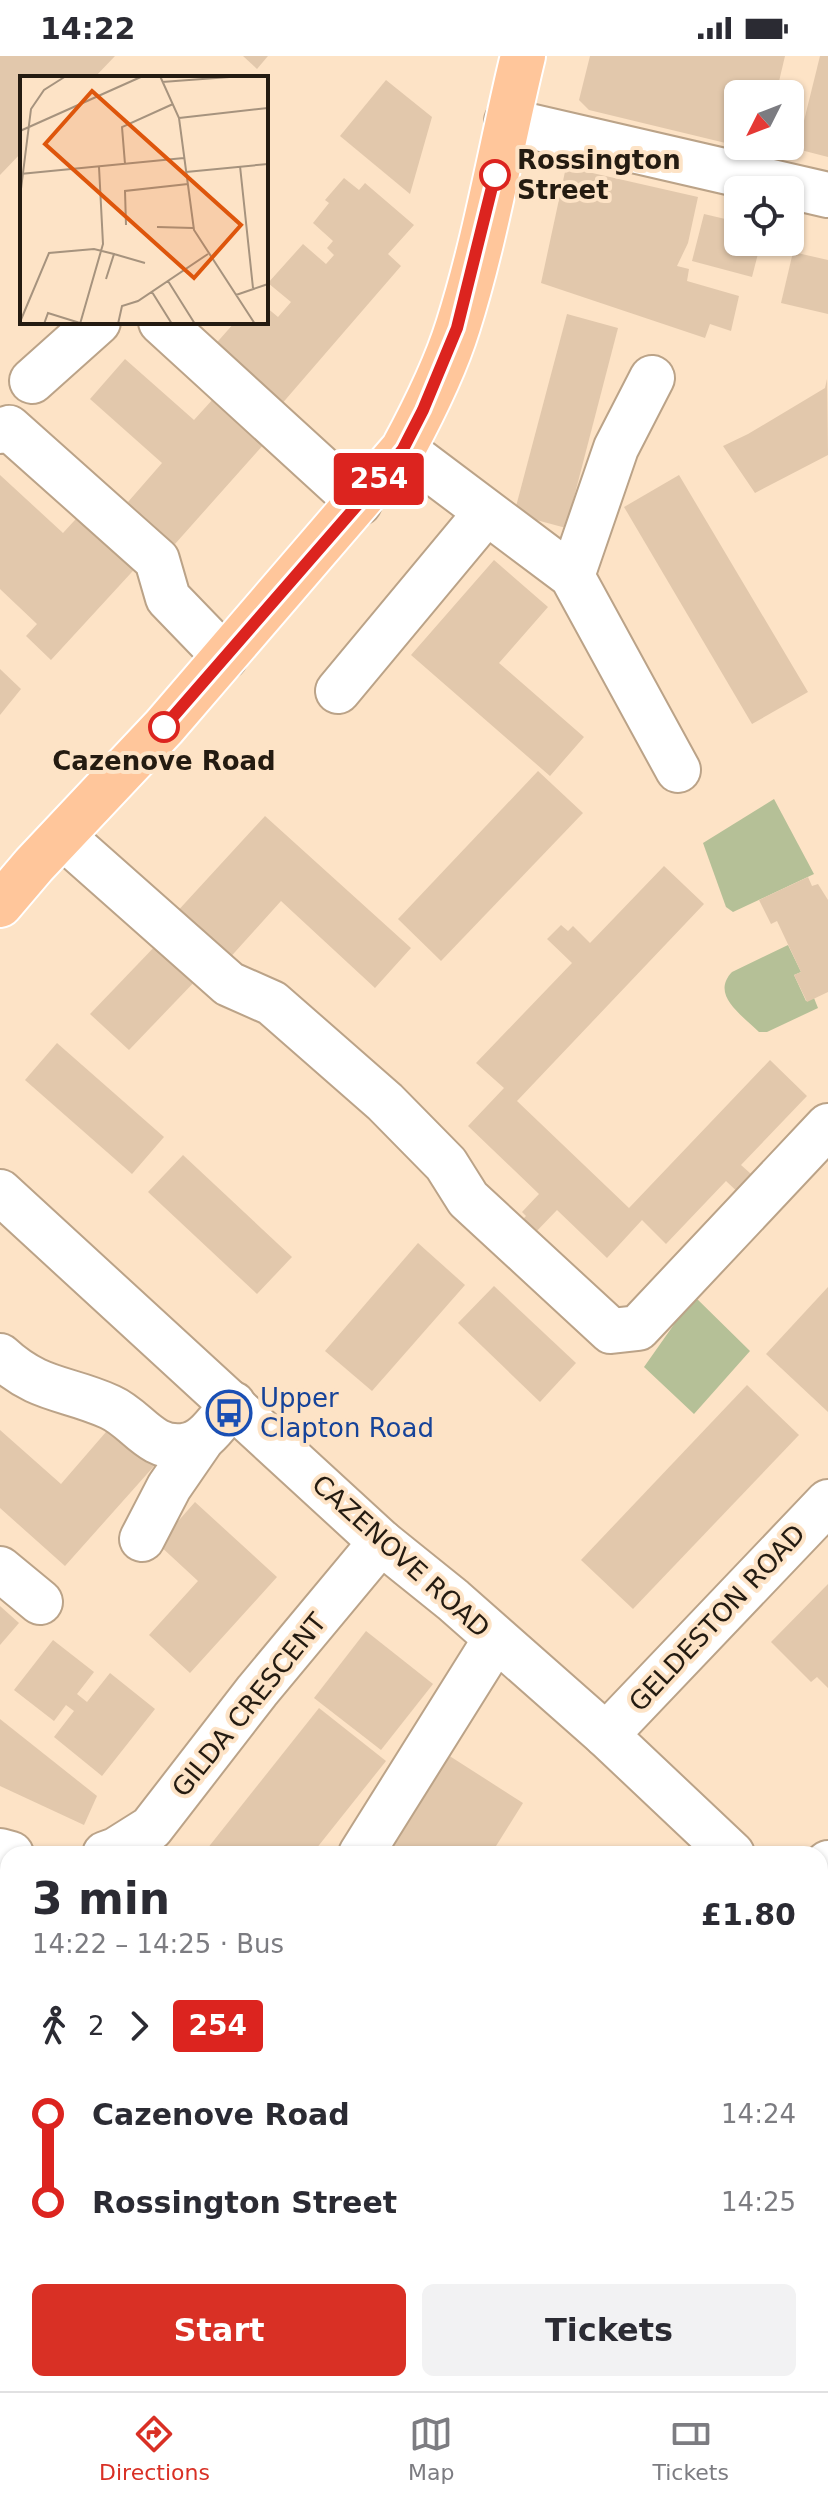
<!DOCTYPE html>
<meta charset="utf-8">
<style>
:root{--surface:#fff;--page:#f2f2f3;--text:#2b2b33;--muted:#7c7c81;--line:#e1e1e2;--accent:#d93025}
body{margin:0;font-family:"DejaVu Sans",sans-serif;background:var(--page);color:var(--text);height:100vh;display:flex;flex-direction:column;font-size:30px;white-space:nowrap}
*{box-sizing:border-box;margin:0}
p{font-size:26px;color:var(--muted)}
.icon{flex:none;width:44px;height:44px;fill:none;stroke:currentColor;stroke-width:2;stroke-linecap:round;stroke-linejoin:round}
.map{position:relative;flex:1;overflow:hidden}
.details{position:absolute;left:0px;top:1790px;width:828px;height:546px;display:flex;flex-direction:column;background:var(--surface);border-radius:24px 24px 0 0;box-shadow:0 2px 6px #0004}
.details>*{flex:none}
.badge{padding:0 16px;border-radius:6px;font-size:28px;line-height:52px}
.needle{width:52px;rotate:228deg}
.controls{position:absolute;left:724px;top:24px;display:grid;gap:16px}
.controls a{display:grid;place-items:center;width:80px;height:80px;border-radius:12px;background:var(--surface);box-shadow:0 2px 6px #0004;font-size:40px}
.map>.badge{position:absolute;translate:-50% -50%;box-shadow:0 0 0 4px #fff}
.legs{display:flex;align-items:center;gap:12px;height:88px;padding:0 32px;font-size:26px}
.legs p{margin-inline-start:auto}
.headline{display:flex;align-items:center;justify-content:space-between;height:136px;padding:0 32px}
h1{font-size:44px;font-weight:600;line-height:60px}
.action{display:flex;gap:16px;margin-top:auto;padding:16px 32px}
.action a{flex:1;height:92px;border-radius:12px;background:var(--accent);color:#fff;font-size:32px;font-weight:600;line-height:92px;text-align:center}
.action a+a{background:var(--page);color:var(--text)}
ul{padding:0 32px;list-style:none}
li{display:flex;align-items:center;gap:28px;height:88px;font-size:30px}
li i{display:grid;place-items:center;width:12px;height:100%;margin:0 10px;background:currentColor}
li i::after{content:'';width:20px;height:20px;margin:-10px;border:6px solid;border-radius:50%;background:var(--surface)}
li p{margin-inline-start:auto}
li:first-child i{background:linear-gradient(#0000 50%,currentColor 0)}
li:last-child i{background:linear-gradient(currentColor 50%,#0000 0)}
.status{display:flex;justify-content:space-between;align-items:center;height:56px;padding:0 40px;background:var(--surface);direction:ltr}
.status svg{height:22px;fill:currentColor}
.tab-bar{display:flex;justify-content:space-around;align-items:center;height:112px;border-top:2px solid var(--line);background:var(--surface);font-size:22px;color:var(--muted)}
.tab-bar a{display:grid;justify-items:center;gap:4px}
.tab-bar .selected{color:var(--accent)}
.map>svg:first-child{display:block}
</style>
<div class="status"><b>14:22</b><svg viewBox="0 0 49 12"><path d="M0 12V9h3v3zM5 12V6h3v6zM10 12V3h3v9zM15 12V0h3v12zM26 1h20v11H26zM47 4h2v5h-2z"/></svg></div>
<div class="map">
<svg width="828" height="2335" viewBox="0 0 828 2335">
<rect width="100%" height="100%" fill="#fde3c6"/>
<g fill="#b5c097">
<path d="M774,743L814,818L733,856L726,851L703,787Z"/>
<path d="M788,889L801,916L794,919L806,945L814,942L818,952L767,976H759C742,959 710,939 732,916Z"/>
<path d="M692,1238L750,1295L694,1358L644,1311L675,1267L669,1261Z"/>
</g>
<g fill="#e2c8ac">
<path d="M0,0H115L94,22H22V96L0,119Z"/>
<path d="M243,0H268L257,13Z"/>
<path d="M590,0H785L776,38H738V90L589,54L579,44Z"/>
<path d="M820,0H828V101L797,93Z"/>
<path d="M386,24L432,61L410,138L340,80Z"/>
<path d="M743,90H764L763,96Z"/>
<path d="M566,111L698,141L688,187L677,210L689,213L687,225L739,240L731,275L710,268L705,282L541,227Z"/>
<path d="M344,122L359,134L365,127L414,169L388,198L401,210L280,350L212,292L235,266H266V251L278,261L291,246L268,227L303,188L326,208L334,199L327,192L333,185L313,167L329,147L325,144Z"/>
<path d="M704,158L738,166V186H761L752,221L692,205Z"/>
<path d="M793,196L828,204V258L781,247Z"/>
<path d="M567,258L618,272L566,472L514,458Z"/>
<path d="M125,303L194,364L213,343L264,388L175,488L128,446L162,407L90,343Z"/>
<path d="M827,323L828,399L755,437L723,390L748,378L825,332Z"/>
<path d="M0,419L63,477L85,453L142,505L51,604L26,580L37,568L0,533Z"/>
<path d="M679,419L808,636L752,668L624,451Z"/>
<path d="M494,504L548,551L499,607L584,681L550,720L411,599Z"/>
<path d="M0,613L21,633L0,659Z"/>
<path d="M538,715L583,757L441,905L398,863Z"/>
<path d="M265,760L411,892L375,932L281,845L226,906L174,859Z"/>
<path d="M664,810L704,848L517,1045L629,1152L770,1004L807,1040L741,1109L760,1126L744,1142L726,1125L666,1188L642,1164L607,1202L557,1154L532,1180L519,1167L526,1160L522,1156L539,1138L468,1070L504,1032L476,1007L572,907L547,883L561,869L568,875L573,870L590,887Z"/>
<path d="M808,821L812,830L818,828L828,844V936L807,946L794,919L801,916L777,865L771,868L759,844Z"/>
<path d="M160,885L199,921L129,994L90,958Z"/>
<path d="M57,987L164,1081L132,1118L25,1024Z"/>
<path d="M183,1099L292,1201L257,1238L148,1136Z"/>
<path d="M418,1187L465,1229L372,1335L325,1295Z"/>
<path d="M494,1230L576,1307L540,1346L458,1267Z"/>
<path d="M828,1231V1356L766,1298Z"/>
<path d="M747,1329L799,1379L633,1553L581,1504Z"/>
<path d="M112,1369L155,1409L65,1510L0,1452V1374L61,1428Z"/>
<path d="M195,1446L277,1521L190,1617L149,1579L198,1525L158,1488Z"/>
<path d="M828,1528V1632L817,1621L811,1626L771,1586Z"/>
<path d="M0,1550L19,1567L0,1589Z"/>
<path d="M366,1575L433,1628L381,1694L314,1642Z"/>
<path d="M53,1584L94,1616L77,1638L87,1646L110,1617L155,1653L102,1720L54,1681L74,1655L66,1649L54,1665L14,1634Z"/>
<path d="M319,1652L386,1705L312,1798H203Z"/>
<path d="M0,1663L97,1740L84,1769L0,1730Z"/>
<path d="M448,1699L523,1747L491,1798H385Z"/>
<path d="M0,1859L8,1863V1933L0,1929Z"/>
<path d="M820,2020L828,2026V2088L820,2081Z"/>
<path d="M0,2048L8,2051V2159L0,2156Z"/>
<path d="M0,2292L8,2295V2328H91L109,2335H0Z"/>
<path d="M421,2328H609L626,2335H437Z"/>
</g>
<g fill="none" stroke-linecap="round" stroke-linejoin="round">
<g stroke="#bba388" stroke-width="48">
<g id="minor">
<path d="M507,65L828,139"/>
<path d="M161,266L359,447"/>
<path d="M32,325L98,266"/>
<path d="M0,375L9,372L157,504L168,542L225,601"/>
<path d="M403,393L572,520L678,714"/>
<path d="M572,520L616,392L652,322"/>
<path d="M338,635L486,457"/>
<path d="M62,780L229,928L272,947L385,1046L446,1108L468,1143L611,1275L638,1272L828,1070"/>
<path d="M0,1136L381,1486L453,1544L606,1679L732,1798"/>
<path d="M0,1300C39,1336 66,1331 110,1351C137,1363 150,1394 183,1390C206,1388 218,1364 233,1348"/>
<path d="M142,1483L169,1431L200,1386"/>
<path d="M0,1513L40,1546"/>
<path d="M606,1679L828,1446"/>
<path d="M0,1795L11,1798"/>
<path d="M105,1798L116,1794L151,1772L257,1635L381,1486"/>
<path d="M361,1798L495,1584"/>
<path d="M820,1814L828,1807"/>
<path d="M820,1882L828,1889"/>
<path d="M0,2227L8,2231"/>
<path d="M820,2232L823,2228L828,2233"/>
<path d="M256,2328L274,2335"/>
</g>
</g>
<g stroke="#fff" stroke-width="48">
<path id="highway" d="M0,849L34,809L164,671L403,393C424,354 445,312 458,270C486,182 501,90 523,0"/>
</g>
<use href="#minor" stroke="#fff" stroke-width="44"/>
<use href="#highway" stroke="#ffc69b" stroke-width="44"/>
</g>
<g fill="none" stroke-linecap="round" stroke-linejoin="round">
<g stroke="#fff" stroke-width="18">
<path id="line-1" d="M164,671L359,447L403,393L423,354L457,272L495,119"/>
</g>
<use href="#line-1" stroke="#dc241f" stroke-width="12"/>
</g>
<defs>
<g id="bus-ring" transform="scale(2.3)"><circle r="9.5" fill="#fde3c6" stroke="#1a4fb4" stroke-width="1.5"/><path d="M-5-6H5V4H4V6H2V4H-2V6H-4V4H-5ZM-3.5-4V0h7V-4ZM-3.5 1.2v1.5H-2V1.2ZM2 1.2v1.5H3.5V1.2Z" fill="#1a4fb4"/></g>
</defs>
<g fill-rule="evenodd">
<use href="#bus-ring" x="229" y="1357"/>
</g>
<g fill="#fff" stroke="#dc241f" stroke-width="4">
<circle cx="495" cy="119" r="14"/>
<circle cx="164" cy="671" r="14"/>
</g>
<g text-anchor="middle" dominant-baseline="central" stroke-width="8" stroke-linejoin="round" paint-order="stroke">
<g font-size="26" font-weight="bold" fill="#241b11" stroke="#fde3c6" text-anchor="start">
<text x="517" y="104">Rossington<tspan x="517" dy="30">Street</tspan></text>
<text x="164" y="705" text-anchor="middle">Cazenove Road</text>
</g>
<g font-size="26" fill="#164399" stroke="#fde3c6" text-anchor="start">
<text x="260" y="1342">Upper<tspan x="260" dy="30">Clapton Road</tspan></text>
</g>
<g font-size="26" fill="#241b11" stroke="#fde3c6">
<text transform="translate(401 1500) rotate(42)">CAZENOVE ROAD</text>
<text transform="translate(717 1562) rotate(-47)">GELDESTON ROAD</text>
<text transform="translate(249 1649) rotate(-51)">GILDA CRESCENT</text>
</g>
</g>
<g transform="translate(20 20)">
<rect width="248" height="248" fill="#fde3c6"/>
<path fill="none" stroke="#a6937e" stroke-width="2" d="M140,0L159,42L174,154L235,248M142,6L223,0M159,42L248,32M0,55L123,0M105,88L102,51L153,28M220,90L233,212M166,96L248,88M0,98L164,82M0,121L11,33L24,14L46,0M106,149L105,115L168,108M137,151L173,152M94,178L125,187M148,205L175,248M132,216L152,248M216,219L248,208M0,246L29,177L74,173L94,178L86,203M24,248L28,237L60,247M60,248L83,168L79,91M98,248L102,230L118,225L188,178"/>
<path fill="#de560c" fill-opacity="0.15" stroke="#de560c" stroke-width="4" d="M72,15L221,149L174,202L25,68Z"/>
<rect width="248" height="248" fill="none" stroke="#241b11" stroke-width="4"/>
</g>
</svg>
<div class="controls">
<a><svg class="needle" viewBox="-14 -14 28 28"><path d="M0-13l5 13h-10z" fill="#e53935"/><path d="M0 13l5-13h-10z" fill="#7c7c81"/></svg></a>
<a><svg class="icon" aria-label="locate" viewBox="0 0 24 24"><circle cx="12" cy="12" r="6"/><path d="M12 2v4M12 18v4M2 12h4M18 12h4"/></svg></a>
</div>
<b class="badge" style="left:379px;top:423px;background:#dc241f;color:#fff">254</b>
<section class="details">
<div class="headline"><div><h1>3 min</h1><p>14:22 – 14:25 · Bus</p></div><b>£1.80</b></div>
<div class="legs"><svg class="icon" aria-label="walk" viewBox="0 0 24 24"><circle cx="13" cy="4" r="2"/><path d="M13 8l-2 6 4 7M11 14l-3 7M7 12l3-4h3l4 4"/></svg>2<svg class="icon" aria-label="forward" viewBox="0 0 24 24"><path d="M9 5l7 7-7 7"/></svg><b class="badge" style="background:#dc241f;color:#fff">254</b></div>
<ul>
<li><i style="color:#dc241f"></i><b>Cazenove Road</b><p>14:24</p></li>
<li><i style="color:#dc241f"></i><b>Rossington Street</b><p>14:25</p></li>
</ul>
<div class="action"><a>Start</a><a>Tickets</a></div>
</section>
</div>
<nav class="tab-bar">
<a class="selected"><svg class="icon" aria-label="directions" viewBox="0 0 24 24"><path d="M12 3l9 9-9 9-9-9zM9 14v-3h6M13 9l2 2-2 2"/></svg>Directions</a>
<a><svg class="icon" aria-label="map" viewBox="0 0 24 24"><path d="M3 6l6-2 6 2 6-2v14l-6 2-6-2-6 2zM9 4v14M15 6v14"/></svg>Map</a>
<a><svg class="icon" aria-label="tickets" viewBox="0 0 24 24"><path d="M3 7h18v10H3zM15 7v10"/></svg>Tickets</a>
</nav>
